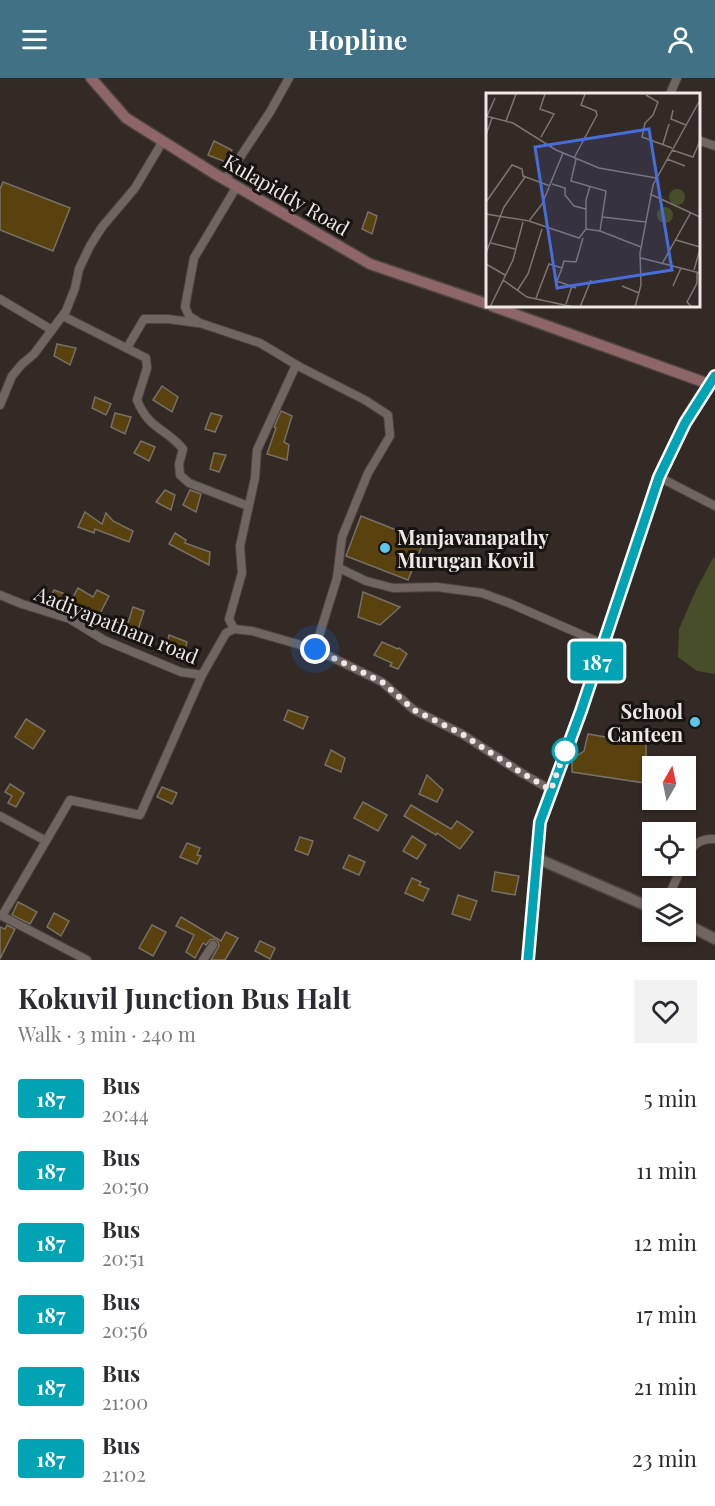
<!DOCTYPE html>
<meta charset="utf-8">
<style>
:root{--surface:#fff;--page:#f2f2f3;--text:#2b2b33;--muted:#7c7c81;--accent:#417184}
body{margin:0;font-family:"Playfair Display",serif;background:var(--page);color:var(--text);height:100vh;display:flex;flex-direction:column;font-size:22px;white-space:nowrap}
*{box-sizing:border-box;margin:0}
p{font-size:20px;color:var(--muted)}
.icon{flex:none;width:33px;height:33px;fill:none;stroke:currentColor;stroke-width:2;stroke-linecap:round;stroke-linejoin:round}
.map{position:relative;height:882px;overflow:hidden}
.drawer{display:flex;flex-direction:column;background:var(--surface);flex:1}
.drawer>*{flex:none}
.badge{padding:0 12px;border-radius:4px;font-size:21px;line-height:39px}
.needle{width:39px;rotate:9deg}
.controls{position:absolute;left:642px;top:678px;display:grid;gap:12px}
.controls a{display:grid;place-items:center;width:54px;height:54px;border-radius:0px;background:var(--surface);box-shadow:0 2px 4px #0004;font-size:30px}
.you{position:absolute;width:30px;height:30px;margin:-15px;border:4px solid #fff;border-radius:50%;background:#1a73e8;box-shadow:0 0 0 9px #1a73e833}
.map>.badge{position:absolute;translate:-50% -50%;box-shadow:0 0 0 3px #fff}
.round{display:grid;place-items:center;flex:none;width:63px;height:63px;border-radius:0px;background:var(--page)}
.summary{display:flex;align-items:center;justify-content:space-between;height:102px;padding:0 18px}
h1{font-size:28px;font-weight:700;line-height:45px}
ul{padding:0;list-style:none}
li{display:flex;align-items:center;gap:18px;height:72px;padding:0 18px}
li div{flex:1}
li b{display:block;font-size:22px}
li em{font-style:normal}
li .badge{min-width:66px;font-weight:700;text-align:center}
header{display:flex;justify-content:space-between;align-items:center;height:78px;padding:0 18px;background:var(--accent);color:#fff;font-size:27px;font-weight:700}
.map>svg:first-child{display:block}
</style>
<header><svg class="icon" aria-label="menu" viewBox="0 0 24 24"><path d="M4 6h16M4 12h16M4 18h16"/></svg>Hopline<svg class="icon" aria-label="person" viewBox="0 0 24 24"><circle cx="12" cy="8" r="4"/><path d="M4 21q1-7 8-7t8 7"/></svg></header>
<div class="map">
<svg width="715" height="882" viewBox="0 0 715 882">
<rect width="100%" height="100%" fill="#332925"/>
<path fill="#484e29" d="M713,480H715V596L697,593L678,579L679,551L696,512Z"/>
<g fill="#5a420f" stroke="#767067" stroke-width="1.5">
<path d="M214,63L232,72L226,84L208,77Z"/>
<path d="M3,104L70,130L53,173L0,152V111Z"/>
<path d="M368,134L377,138L372,156L362,151Z"/>
<path d="M57,266L76,270L70,287L54,278Z"/>
<path d="M162,308L178,319L172,334L153,322Z"/>
<path d="M95,319L111,326L106,337L92,330Z"/>
<path d="M281,333L292,338L284,364L289,367L287,382L267,376L276,350L274,349Z"/>
<path d="M115,335L131,339L125,356L111,349Z"/>
<path d="M211,335L222,338L215,354L205,351Z"/>
<path d="M141,363L155,369L149,383L134,375Z"/>
<path d="M214,375L226,377L219,394L210,391Z"/>
<path d="M165,412L175,417L171,432L156,424Z"/>
<path d="M190,412L201,416L196,434L183,427Z"/>
<path d="M85,434L102,446L106,435L113,443L133,453L129,464L95,451L94,455L78,449Z"/>
<path d="M361,438L424,463L408,502L346,478Z"/>
<path d="M175,455L186,462L185,465L210,474L209,487L169,466Z"/>
<path d="M78,510L93,519L97,512L109,518L94,547L85,543L88,536L68,525L66,531L53,525L56,518L52,516L54,512L73,519Z"/>
<path d="M363,514L400,529L380,547L358,539Z"/>
<path d="M133,529L144,533L137,555L126,551Z"/>
<path d="M169,557L187,564L182,582L166,572Z"/>
<path d="M382,564L398,571L399,570L407,576L398,591L390,588L392,585L374,577Z"/>
<path d="M288,632L308,639L303,651L284,642Z"/>
<path d="M26,641L45,653L33,671L15,659Z"/>
<path d="M588,656L646,666V681L658,682V688H652V694H644L645,705L572,694V681L584,673Z"/>
<path d="M331,672L345,680L341,694L325,687Z"/>
<path d="M427,697L443,712L437,724L419,716Z"/>
<path d="M10,706L24,715L16,729L8,725L12,718L5,714Z"/>
<path d="M162,709L177,715L172,726L157,719Z"/>
<path d="M363,724L387,737L378,753L354,740Z"/>
<path d="M411,727L451,751L457,743L473,754L460,771L437,755L436,757L404,738Z"/>
<path d="M412,758L426,767L417,781L403,773Z"/>
<path d="M300,759L313,763L308,777L295,772Z"/>
<path d="M187,765L200,770L197,777L201,778L197,786L180,779Z"/>
<path d="M349,777L365,784L359,797L343,790Z"/>
<path d="M495,794L519,798L515,817L492,813Z"/>
<path d="M412,800L421,804L419,807L429,811L423,823L405,815Z"/>
<path d="M458,817L477,823L470,842L452,836Z"/>
<path d="M18,824L37,834L30,846L12,837Z"/>
<path d="M54,835L69,843L61,858L47,849Z"/>
<path d="M181,839L221,863L226,854L238,860L225,882H211L219,868L218,864L214,861L210,862L206,867L203,865L195,880L186,874L194,857L176,848Z"/>
<path d="M7,847L15,851L0,881V849L5,851Z"/>
<path d="M152,847L166,854L153,878L139,870Z"/>
<path d="M260,863L275,870L270,881L255,873Z"/>
</g>
<g fill="none" stroke-linecap="round" stroke-linejoin="round">
<g stroke="#4d4542" stroke-width="10">
<g id="minor">
<path d="M670,16L677,0"/>
<path d="M698,62L715,68"/>
<path d="M225,102L270,34L289,0"/>
<path d="M237,108L194,180L185,229L189,238L200,245L260,265L300,289L365,322L388,337L390,358L368,395L342,459L337,500L315,571"/>
<path d="M0,221L52,252"/>
<path d="M63,238L146,280L147,290L137,322C149,352 166,350 183,371L179,386L180,397L189,405L248,428"/>
<path d="M127,270L144,241H168L198,245"/>
<path d="M0,327L12,298L22,286L34,276L66,233L75,210L79,191L90,168L102,149L135,110L163,63"/>
<path d="M659,399L715,428"/>
<path d="M339,490L366,503L393,510L437,509L482,515L509,525L603,566"/>
<path d="M0,517L22,526L70,541L104,562L181,594L202,597L226,555L234,551L252,553L315,571L382,604L414,632L462,656L520,694L551,712"/>
<path d="M234,551L229,541L242,495L240,468L255,400L257,372L296,287"/>
<path d="M0,738L46,763L70,722L140,737L202,597"/>
<path d="M46,763L2,838L87,882"/>
<path d="M686,780C692,767 700,760 715,761"/>
<path d="M668,820L682,788"/>
<path d="M203,882L213,867"/>
</g>
</g>
<g stroke="#4d4542" stroke-width="13">
<g id="tertiary">
<path d="M536,780L652,830"/>
<path d="M686,846L715,861"/>
</g>
</g>
<g stroke="#4d4542" stroke-width="13">
<g id="secondary">
<path d="M91,0L126,40L215,96L370,186L487,226"/>
<path d="M492,228L709,306"/>
</g>
</g>
<g stroke="#4d4542" stroke-width="14">
<path id="primary" d="M528,882L540,744L581,633L659,399L685,345L715,298"/>
</g>
<use href="#minor" stroke="#706560" stroke-width="8"/>
<use href="#tertiary" stroke="#706560" stroke-width="10"/>
<use href="#secondary" stroke="#8e6667" stroke-width="10"/>
<use href="#primary" stroke="#ac676e" stroke-width="12"/>
</g>
<g fill="none" stroke-linecap="round" stroke-linejoin="round">
<g stroke="#fff" stroke-width="14">
<path id="line" d="M528,882L540,744L581,633L659,399L685,345L715,298"/>
</g>
<use href="#line" stroke="#00a3b4" stroke-width="9"/>
<path stroke="#eee8e5" stroke-width="6" stroke-dasharray="0 10.8" d="M315,571L382,604L414,632L462,656L520,694L551,712L565,673"/>
</g>
<g fill="#5cc7e8" stroke="#171311" stroke-width="2">
<circle cx="385" cy="470" r="6"/>
<circle cx="695" cy="644" r="6"/>
</g>
<circle fill="#fff" stroke="#00a3b4" stroke-width="3" cx="565" cy="673" r="12"/>
<g text-anchor="middle" dominant-baseline="central" stroke-width="6" stroke-linejoin="round" paint-order="stroke">
<g font-size="20" fill="#eee8e5" stroke="#171311">
<text transform="translate(287 116) rotate(30)">Kulapiddy Road</text>
<text transform="translate(117 546) rotate(22)">Aadiyapatham road</text>
</g>
<g font-size="20" font-weight="bold" fill="#eee8e5" stroke="#171311" text-anchor="start">
<text x="397" y="458">Manjavanapathy<tspan x="397" dy="23">Murugan Kovil</tspan></text>
<text x="683" y="632" text-anchor="end">School<tspan x="683" dy="23">Canteen</tspan></text>
</g>
</g>
<g transform="translate(486 15)">
<rect width="214" height="214" fill="#332925"/>
<path d="M183 104a8 8 0 1 1 16 0a8 8 0 1 1-16 0ZM171 122a8 8 0 1 1 16 0a8 8 0 1 1-16 0Z" fill="#484e29"/>
<path fill="none" stroke="#7e7572" stroke-width="1.5" d="M160,2L172,9L167,22L159,30L156,44L186,55M187,17L185,26L200,32M0,23L27,30L70,57L113,75L170,85M1,23L9,5M20,28L30,1M0,42L6,25M55,44L68,21L54,16L59,1M177,51L183,31M186,57L207,64L214,48M88,65L111,22L110,18L95,12L99,1M90,66L85,88L120,98L114,138M181,66L199,73M66,91L79,95V102L88,113L100,116M164,101L214,124M0,109L26,72L36,76L37,83L64,93M0,121L43,128L56,111L77,60M116,124L160,129M43,128L93,145L100,136L114,138L155,154M100,136V107L104,93M190,147L214,154M5,150L29,156M0,160L18,114L39,84M155,165L214,180M0,171L19,182M176,171L205,119M76,175L71,188L90,195M208,177L214,156M17,187L41,204L88,214M136,193L153,200M187,193L195,175M31,198L42,181L56,136M50,205L63,171L76,175L78,168L90,169L97,145M80,211L86,193M4,214L27,167L37,129M94,214L105,187M149,214L155,192L154,160L167,92L214,7M206,214L201,209L211,190V179"/>
<path fill="#476ddb" fill-opacity="0.15" stroke="#476ddb" stroke-width="3" d="M163,36L186,177L71,195L49,54Z"/>
<rect width="214" height="214" fill="none" stroke="#eee8e5" stroke-width="3"/>
</g>
</svg>
<div class="controls">
<a><svg class="needle" viewBox="-14 -14 28 28"><path d="M0-13l5 13h-10z" fill="#e53935"/><path d="M0 13l5-13h-10z" fill="#7c7c81"/></svg></a>
<a><svg class="icon" aria-label="locate" viewBox="0 0 24 24"><circle cx="12" cy="12" r="6"/><path d="M12 2v4M12 18v4M2 12h4M18 12h4"/></svg></a>
<a><svg class="icon" aria-label="layers" viewBox="0 0 24 24"><path d="M12 4l9 5-9 5-9-5zM3 14l9 5 9-5"/></svg></a>
</div>
<div class="you" style="left:315px;top:571px"></div>
<b class="badge" style="left:597px;top:583px;background:#00a3b4;color:#fff">187</b>
</div>
<section class="drawer">
<div class="summary"><div><h1>Kokuvil Junction Bus Halt</h1><p>Walk · 3 min · 240 m</p></div><a class="round"><svg class="icon" aria-label="heart" viewBox="0 0 24 24"><path d="M12 20l-8-8c-3-5 5-10 8-4 3-6 11-1 8 4z"/></svg></a></div>
<ul>
<li><span class="badge" style="background:#00a3b4;color:#fff">187</span><div><b>Bus</b><p>20:44</p></div><em>5 min</em></li>
<li><span class="badge" style="background:#00a3b4;color:#fff">187</span><div><b>Bus</b><p>20:50</p></div><em>11 min</em></li>
<li><span class="badge" style="background:#00a3b4;color:#fff">187</span><div><b>Bus</b><p>20:51</p></div><em>12 min</em></li>
<li><span class="badge" style="background:#00a3b4;color:#fff">187</span><div><b>Bus</b><p>20:56</p></div><em>17 min</em></li>
<li><span class="badge" style="background:#00a3b4;color:#fff">187</span><div><b>Bus</b><p>21:00</p></div><em>21 min</em></li>
<li><span class="badge" style="background:#00a3b4;color:#fff">187</span><div><b>Bus</b><p>21:02</p></div><em>23 min</em></li>
</ul>
</section>
